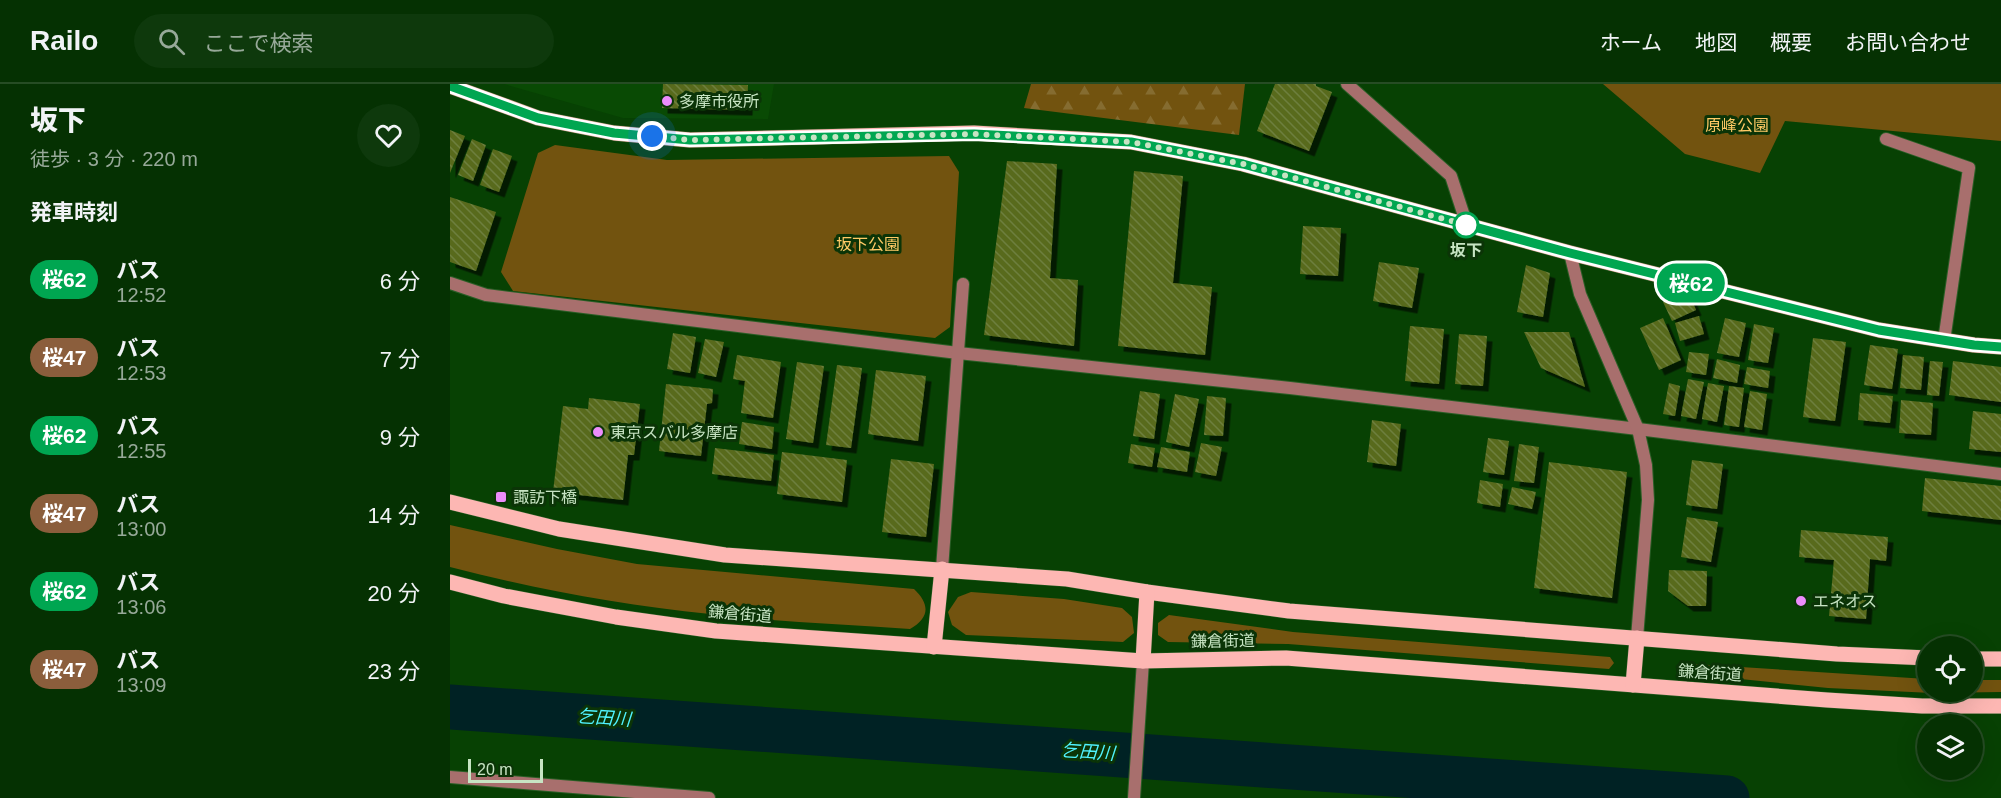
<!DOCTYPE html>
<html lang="ja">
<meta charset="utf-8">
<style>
:root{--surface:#053102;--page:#0e390c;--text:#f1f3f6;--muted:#97a999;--line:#264c24}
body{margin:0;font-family:Arial,"Noto Sans JP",sans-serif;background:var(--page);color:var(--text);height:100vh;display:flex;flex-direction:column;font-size:22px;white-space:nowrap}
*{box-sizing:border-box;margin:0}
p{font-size:20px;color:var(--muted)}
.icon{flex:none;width:33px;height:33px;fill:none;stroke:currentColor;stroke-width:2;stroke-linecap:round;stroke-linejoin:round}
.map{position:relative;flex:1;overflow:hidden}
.side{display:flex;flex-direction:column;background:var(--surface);width:450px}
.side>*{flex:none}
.badge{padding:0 12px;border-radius:20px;font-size:21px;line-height:39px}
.controls{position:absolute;left:1467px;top:552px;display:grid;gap:12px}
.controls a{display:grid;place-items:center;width:66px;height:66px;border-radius:50%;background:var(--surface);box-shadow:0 6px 24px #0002,0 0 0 2px var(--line);font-size:30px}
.scale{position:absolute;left:18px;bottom:15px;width:75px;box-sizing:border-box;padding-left:6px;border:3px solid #c7e4c3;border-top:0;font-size:16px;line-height:21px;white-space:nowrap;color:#c7e4c3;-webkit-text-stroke:4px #0b3407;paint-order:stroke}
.you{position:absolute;width:30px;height:30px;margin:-15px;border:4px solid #fff;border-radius:50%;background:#1a73e8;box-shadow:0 0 0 9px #1a73e833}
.map>.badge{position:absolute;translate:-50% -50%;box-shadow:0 0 0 3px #fff}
h2{padding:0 30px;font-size:22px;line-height:54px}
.round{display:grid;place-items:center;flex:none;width:63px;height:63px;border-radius:32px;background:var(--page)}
.head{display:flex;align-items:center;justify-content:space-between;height:102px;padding:0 30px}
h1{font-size:28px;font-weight:800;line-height:45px}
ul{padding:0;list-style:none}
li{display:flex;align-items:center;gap:18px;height:78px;padding:0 30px}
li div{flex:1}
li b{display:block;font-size:22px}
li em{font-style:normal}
li .badge{min-width:66px;font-weight:700;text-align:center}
header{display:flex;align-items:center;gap:36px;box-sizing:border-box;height:84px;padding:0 30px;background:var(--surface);border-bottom:2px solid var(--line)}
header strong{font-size:28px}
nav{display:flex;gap:33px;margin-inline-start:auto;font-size:21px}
.search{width:420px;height:54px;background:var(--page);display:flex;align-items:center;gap:15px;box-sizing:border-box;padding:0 21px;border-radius:33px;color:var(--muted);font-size:22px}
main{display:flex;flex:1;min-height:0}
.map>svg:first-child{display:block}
</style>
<header>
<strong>Railo</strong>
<div class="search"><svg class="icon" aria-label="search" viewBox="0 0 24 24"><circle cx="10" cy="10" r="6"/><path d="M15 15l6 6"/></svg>ここで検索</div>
<nav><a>ホーム</a><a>地図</a><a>概要</a><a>お問い合わせ</a></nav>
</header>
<main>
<section class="side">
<div class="head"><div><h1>坂下</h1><p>徒歩 · 3 分 · 220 m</p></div><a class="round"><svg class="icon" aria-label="heart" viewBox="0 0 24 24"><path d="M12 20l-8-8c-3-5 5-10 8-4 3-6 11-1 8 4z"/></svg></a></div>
<h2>発車時刻</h2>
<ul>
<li><span class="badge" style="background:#00a651;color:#fff">桜62</span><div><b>バス</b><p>12:52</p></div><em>6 分</em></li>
<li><span class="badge" style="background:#8b5e3c;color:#fff">桜47</span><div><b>バス</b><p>12:53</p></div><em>7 分</em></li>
<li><span class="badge" style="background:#00a651;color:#fff">桜62</span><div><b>バス</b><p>12:55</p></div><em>9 分</em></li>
<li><span class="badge" style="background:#8b5e3c;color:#fff">桜47</span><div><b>バス</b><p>13:00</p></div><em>14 分</em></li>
<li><span class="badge" style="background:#00a651;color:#fff">桜62</span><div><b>バス</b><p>13:06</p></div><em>20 分</em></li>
<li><span class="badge" style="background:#8b5e3c;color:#fff">桜47</span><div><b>バス</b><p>13:09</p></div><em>23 分</em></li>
</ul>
</section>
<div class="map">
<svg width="1551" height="714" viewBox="0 0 1551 714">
<defs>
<pattern id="forest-firs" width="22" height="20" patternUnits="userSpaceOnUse" patternTransform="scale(1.5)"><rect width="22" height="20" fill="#72530f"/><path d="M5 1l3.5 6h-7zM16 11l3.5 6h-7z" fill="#856c30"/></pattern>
<pattern id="building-back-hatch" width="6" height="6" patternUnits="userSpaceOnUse" patternTransform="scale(1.5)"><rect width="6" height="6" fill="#586a1e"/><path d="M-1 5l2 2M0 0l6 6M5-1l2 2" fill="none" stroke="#6e7f3d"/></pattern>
<filter id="shadow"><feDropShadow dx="5.5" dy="5.5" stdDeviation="0" flood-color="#0009"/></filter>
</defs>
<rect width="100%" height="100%" fill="#074103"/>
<path fill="#094a04" d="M54,0H324L318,35L173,34Z"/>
<g fill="#72530f">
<path d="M1153,0H1551V57L1335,37L1310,89L1235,70Z"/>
<path d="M105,61L217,76L499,72L509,88L500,243L485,254L63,207L51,188L88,69Z"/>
<path d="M0,441L107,465L187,480L464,505C480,520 480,534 460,545C393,540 326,538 260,530C172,521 85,505 0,483Z"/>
<path d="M521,508L614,515L672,524L682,533L684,549L673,558L516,551L502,541L498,528L508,513Z"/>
<path d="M719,531L843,548L1160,573L1164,579L1159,585L838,560L718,558L708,551V539Z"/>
<path d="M1244,580L1477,595L1478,608H1522L1523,596H1551V608L1482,609L1378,604L1241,590L1238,584Z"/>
</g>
<path fill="url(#forest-firs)" d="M581,0H795L789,51L574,24Z"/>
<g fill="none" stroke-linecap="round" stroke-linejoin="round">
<path stroke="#002224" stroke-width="45" d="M0,623L1277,714"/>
</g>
<g fill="url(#building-back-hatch)" filter="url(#shadow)">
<path d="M213,0L298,1L297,26L212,24Z"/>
<path d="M825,0H866V2L882,8L859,67L807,47Z"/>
<path d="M0,46L15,52L0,89Z"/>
<path d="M22,55L36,61L23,97L8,91Z"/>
<path d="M43,65L62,72L49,108L30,101Z"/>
<path d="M557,77L607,80L600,194L628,196L624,262L534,251Z"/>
<path d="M684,87L733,92L723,199L762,203L755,271L668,262Z"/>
<path d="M0,113L46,128L26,187L0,178Z"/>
<path d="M853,142L891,144L888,192L850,190Z"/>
<path d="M929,178L969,184L962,224L923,217Z"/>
<path d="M1076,181L1100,189L1093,233L1067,228Z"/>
<path d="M1238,207L1246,226L1222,237L1213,218Z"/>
<path d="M1249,232L1254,250L1230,257L1225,239Z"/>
<path d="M1213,234L1231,276L1209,286L1190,244Z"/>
<path d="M1275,234L1296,239L1289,273L1267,269Z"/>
<path d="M1304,240L1324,244L1318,279L1298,276Z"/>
<path d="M960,242L994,245L989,300L955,297Z"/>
<path d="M1074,248H1119L1135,303L1091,284Z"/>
<path d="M223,249L246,253L240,289L217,285Z"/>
<path d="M1009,250L1037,252L1033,302L1005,300Z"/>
<path d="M1363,254L1396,258L1385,337L1353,333Z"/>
<path d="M255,255L274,258L266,293L248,289Z"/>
<path d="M1420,261L1448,265L1442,305L1414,301Z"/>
<path d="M1239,268L1259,270L1256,291L1236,288Z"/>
<path d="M287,271L331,278L323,334L291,329L295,297L283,295Z"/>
<path d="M1453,271L1474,273L1471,306L1450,304Z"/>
<path d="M1267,275L1290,281L1287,299L1263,294Z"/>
<path d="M1480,277L1493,278L1489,312L1477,311Z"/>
<path d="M1503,277L1551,283V318L1499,311Z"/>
<path d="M347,278L374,282L363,359L336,355Z"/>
<path d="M387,281L412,284L401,364L376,361Z"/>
<path d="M1297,283L1320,287L1318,304L1294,300Z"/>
<path d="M426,286L476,292L468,357L418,350Z"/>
<path d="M1238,295L1254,298L1246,335L1231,332Z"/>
<path d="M1219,299L1230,302L1225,332L1213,330Z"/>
<path d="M1258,299L1274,302L1267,338L1252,335Z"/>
<path d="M216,300L263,305L262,319L257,320L251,372L209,367Z"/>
<path d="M1279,302L1294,304L1289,343L1274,341Z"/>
<path d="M690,307L710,310L704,355L683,352Z"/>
<path d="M1300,307L1317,310L1312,346L1294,343Z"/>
<path d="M1410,309L1443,312L1440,339L1408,336Z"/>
<path d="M725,310L749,315L739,363L716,358Z"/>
<path d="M757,312L776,314L773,352L754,351Z"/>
<path d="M139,314L190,320L184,371H178L173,416L103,408L113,322L138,325Z"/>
<path d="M1451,316L1483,319L1481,351L1449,349Z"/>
<path d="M1523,327L1551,330V368L1519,365Z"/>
<path d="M922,336L951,340L946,382L917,378Z"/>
<path d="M292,338L324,343L322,365L289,360Z"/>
<path d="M1038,354L1059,357L1054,391L1033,388Z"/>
<path d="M751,359L772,363L766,392L745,388Z"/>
<path d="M681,360L705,364L702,383L678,379Z"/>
<path d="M1069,360L1089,363L1084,399L1064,397Z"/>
<path d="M711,363L740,368L737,388L707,383Z"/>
<path d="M265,364L324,371L321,397L262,390Z"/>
<path d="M332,368L397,376L392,418L327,410Z"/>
<path d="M441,375L484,380L476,453L432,448Z"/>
<path d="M1242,376L1273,380L1267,425L1236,421Z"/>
<path d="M1099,378L1177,388L1162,514L1084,504Z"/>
<path d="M1475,394L1551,402V436L1472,427Z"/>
<path d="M1030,396L1053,400L1050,423L1027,419Z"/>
<path d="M1062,403L1086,408L1082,425L1058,420Z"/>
<path d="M1237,433L1268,438L1261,478L1231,473Z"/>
<path d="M1351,446L1438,453L1436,477L1420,475L1416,535L1379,532L1384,476L1349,473Z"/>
<path d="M1219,486L1257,487L1256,522H1238L1218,507Z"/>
</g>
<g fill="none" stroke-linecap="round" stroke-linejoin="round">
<g stroke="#2a5e26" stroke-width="14">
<g id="minor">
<path d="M897,0L1001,92L1017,141"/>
<path d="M1436,55L1519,84L1494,257"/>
<path d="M0,199L36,211L508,269L840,304L1188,345L1551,390"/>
<path d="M492,485L513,200"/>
<path d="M0,693L259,714"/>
<path d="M684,714L693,577"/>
</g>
</g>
<g stroke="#2a5e26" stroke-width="14">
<path id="tertiary" d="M1120,169L1130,210L1188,345L1196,381L1198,416L1187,554"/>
</g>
<g stroke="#2a5e26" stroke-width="16">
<g id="primary">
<path d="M0,2L88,34L164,49L240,56L524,49L681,58L793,80L1120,169L1429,246L1524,261L1551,263"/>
<path d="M0,418L109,445L275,471L617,495L697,508L839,527L1387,570L1478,574"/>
<path d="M0,498L54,512L166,533L266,547L693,577L836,574L1377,616L1472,622H1551"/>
<path d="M484,563L492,485"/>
<path d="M1522,575H1551"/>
<path d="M693,577L697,508"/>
<path d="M1183,601L1187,554"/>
</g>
</g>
<use href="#minor" stroke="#a86f6d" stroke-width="12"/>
<use href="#tertiary" stroke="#a86f6d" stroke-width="12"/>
<use href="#primary" stroke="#fdb7b3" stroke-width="15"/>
</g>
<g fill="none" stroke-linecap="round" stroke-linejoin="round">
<g stroke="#fff" stroke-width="14">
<path id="line" d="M0,2L88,34L164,49L240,56L524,50L681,58L793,80L1120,169L1429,246L1524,261L1551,263"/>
</g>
<use href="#line" stroke="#00a651" stroke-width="9"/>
<path stroke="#c7e4c3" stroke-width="6" stroke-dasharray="0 10.8" d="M202,52L240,56L524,50L681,58L793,80L1016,141"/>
</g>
<g fill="#ec8cfb" stroke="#0b3407" stroke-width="2">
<circle cx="217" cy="17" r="6"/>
<circle cx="148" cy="348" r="6"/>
<rect x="45" y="407" width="12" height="12" rx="3"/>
<circle cx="1351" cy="517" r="6"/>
</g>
<circle fill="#fff" stroke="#00a651" stroke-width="3" cx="1016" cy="141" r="12"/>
<g text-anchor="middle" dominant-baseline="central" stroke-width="6" stroke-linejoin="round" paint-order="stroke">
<g font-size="16" fill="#c7e4c3" stroke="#0b3407" text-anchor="start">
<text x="229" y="17">多摩市役所</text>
<text x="160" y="348">東京スバル多摩店</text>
<text x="63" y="413">諏訪下橋</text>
<text x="1363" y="517">エネオス</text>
</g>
<g font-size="16" fill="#ffca66" stroke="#0b3407">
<text x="1287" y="41">原峰公園</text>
<text x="418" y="160">坂下公園</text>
</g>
<g font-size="16" font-weight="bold" fill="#c7e4c3" stroke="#0b3407">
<text x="1016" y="166">坂下</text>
</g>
<g font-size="16" fill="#c7e4c3" stroke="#0b3407">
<text transform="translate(290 530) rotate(5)">鎌倉街道</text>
<text transform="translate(773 557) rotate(-1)">鎌倉街道</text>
<text transform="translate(1260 589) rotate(4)">鎌倉街道</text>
</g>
<g font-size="18" font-style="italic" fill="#50f2fe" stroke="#0b3407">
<text transform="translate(154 634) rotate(4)">乞田川</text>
<text transform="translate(638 668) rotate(4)">乞田川</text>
</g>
</g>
</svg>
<div class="controls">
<a><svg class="icon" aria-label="locate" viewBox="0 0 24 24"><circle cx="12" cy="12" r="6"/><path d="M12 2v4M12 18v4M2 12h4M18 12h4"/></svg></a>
<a><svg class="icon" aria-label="layers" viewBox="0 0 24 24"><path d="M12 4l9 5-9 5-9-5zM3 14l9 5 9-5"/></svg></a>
</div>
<div class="scale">20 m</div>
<div class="you" style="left:202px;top:52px"></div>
<b class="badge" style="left:1241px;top:199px;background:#00a651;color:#fff">桜62</b>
</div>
</main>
